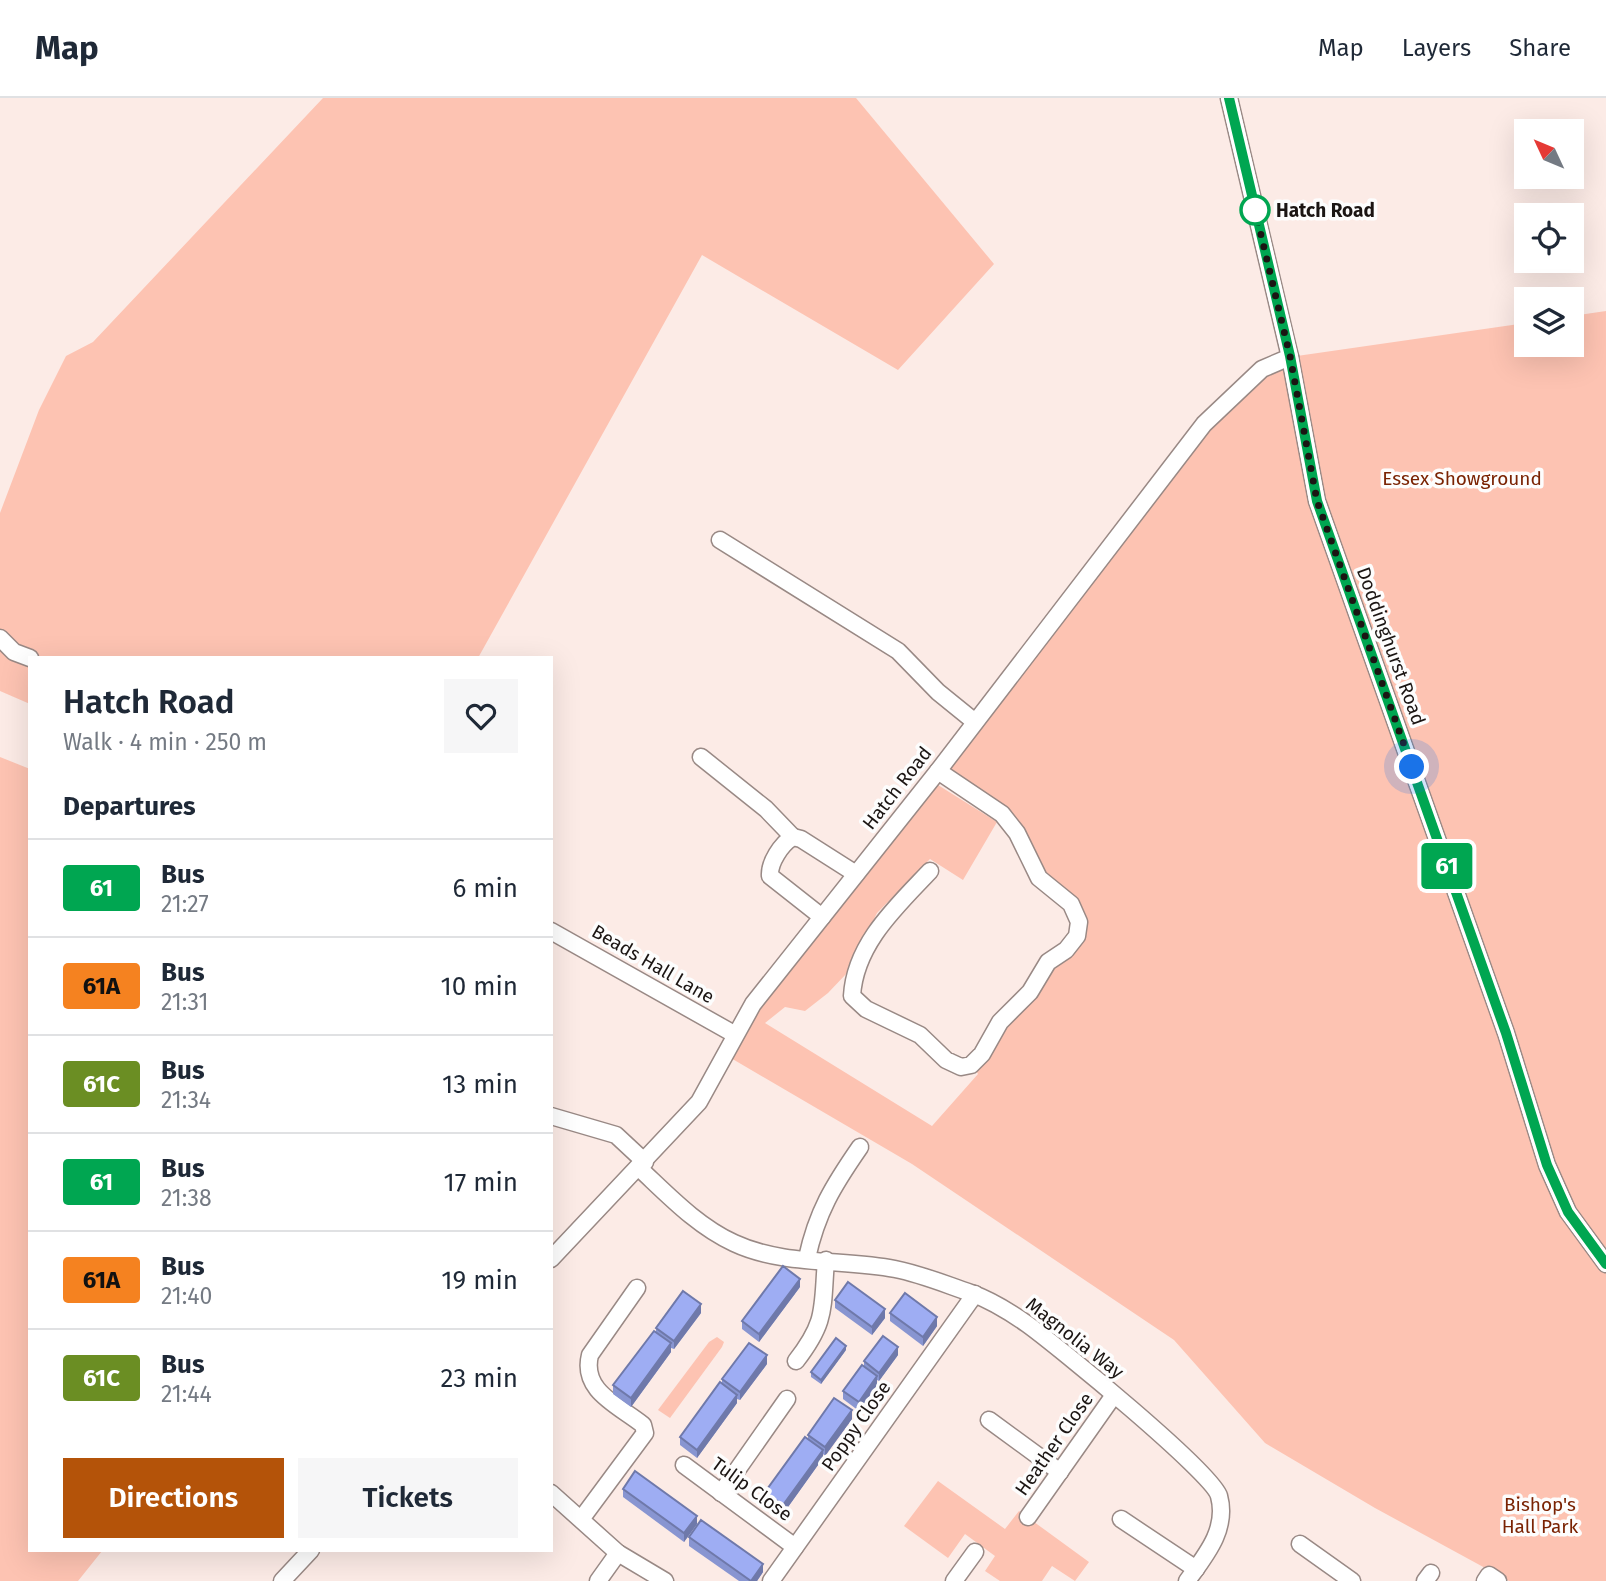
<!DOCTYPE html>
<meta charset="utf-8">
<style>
:root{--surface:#fff;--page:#f6f6f7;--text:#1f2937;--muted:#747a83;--line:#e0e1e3;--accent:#b45309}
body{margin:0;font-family:"Fira Sans",sans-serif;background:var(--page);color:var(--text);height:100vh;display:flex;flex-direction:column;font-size:26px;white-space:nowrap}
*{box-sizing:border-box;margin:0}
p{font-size:23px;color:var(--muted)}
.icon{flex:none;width:38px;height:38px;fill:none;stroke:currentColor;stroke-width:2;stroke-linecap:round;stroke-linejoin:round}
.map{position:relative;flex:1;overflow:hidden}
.drawer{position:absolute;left:28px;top:558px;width:525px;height:896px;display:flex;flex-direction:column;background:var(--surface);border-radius:0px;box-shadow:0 7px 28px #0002}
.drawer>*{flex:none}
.badge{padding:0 14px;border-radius:5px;font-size:24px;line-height:46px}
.needle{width:46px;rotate:314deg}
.fabs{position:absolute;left:1514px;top:21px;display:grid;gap:14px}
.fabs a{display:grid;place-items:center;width:70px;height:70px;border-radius:0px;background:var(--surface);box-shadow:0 7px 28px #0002;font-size:35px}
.you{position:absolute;width:35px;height:35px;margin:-18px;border:5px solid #fff;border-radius:50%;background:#1a73e8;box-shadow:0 0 0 10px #1a73e833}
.map>.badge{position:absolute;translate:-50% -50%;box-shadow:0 0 0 4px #fff}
h2{padding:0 35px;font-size:26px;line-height:63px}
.round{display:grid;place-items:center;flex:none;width:74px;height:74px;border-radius:0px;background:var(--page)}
.overview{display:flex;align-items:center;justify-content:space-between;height:119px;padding:0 35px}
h1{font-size:33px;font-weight:600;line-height:52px}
.button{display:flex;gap:14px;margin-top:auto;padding:14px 35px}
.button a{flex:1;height:80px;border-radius:0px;background:var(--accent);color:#fff;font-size:28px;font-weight:600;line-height:80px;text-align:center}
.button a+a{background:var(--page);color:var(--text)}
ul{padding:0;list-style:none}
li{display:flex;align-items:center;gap:21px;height:98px;padding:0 35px;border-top:2px solid var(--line)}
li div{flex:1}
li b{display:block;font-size:26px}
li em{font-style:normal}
li .badge{min-width:77px;font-weight:700;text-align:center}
header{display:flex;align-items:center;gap:42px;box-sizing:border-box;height:98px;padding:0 35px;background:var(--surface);border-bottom:2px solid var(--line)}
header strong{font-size:33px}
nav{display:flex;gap:38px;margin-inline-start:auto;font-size:24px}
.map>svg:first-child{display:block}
</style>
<header>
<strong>Map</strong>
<nav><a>Map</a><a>Layers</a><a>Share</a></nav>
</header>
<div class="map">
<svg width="1606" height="1483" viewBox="0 0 1606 1483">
<rect width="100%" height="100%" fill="#fcebe6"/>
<g fill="#fdc3b2">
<path d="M323,0H856L994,166L898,272L702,157L478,560H30V606L0,593V415L39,312L66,258L93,244Z"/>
<path d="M1606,213V1483H1509L1375,1410L1265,1345L1174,1242L912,1066L724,956L930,682L997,724L963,782L930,761L877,815L847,875L828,895L805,913L785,909L765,925L932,1028L978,976L972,966L1079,824L1039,780L1017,735L938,673L1204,326L1290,259L1526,225V247H1572V218Z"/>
<path d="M0,659L30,671V1452L102,1453L78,1483H0Z"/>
<path d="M717,1239L724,1244L722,1249L670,1320L658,1312L709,1244Z"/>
<path d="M938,1383L1005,1431L1019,1413L1089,1464L1075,1483L1052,1468L1042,1483H1000L985,1473L995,1458L965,1436L948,1460L904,1428Z"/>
</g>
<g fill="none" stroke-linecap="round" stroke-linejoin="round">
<g stroke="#998985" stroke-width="19">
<g id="minor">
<path d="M1229,0L1290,259L1317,403L1506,935L1547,1067L1568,1114L1606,1166"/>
<path d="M720,442L898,553L938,594L975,624"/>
<path d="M0,540L14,554L30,560"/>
<path d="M701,659L766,711L793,739"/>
<path d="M930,773C896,809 855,846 852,898L866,911L920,937L946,962L961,969L971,967L982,956L1000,924L1030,894L1048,864L1066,852L1077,838L1079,824L1071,806L1039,780L1017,735L1002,716L938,673"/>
<path d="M822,819L770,778C769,765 781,746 793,739L801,741L856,776"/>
<path d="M551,833L734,936"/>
<path d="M551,1018L616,1037L645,1064"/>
<path d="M639,1070C668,1097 697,1128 734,1145C783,1168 843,1161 895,1171C921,1176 947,1187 971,1195C990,1202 1010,1214 1027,1226C1055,1246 1213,1375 1219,1398C1228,1431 1206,1457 1187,1483"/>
<path d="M807,1160C817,1114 833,1088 860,1049"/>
<path d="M551,1161L699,1004L753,906L938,673L1204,326L1262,271L1290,259"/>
<path d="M796,1263C827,1223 822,1211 826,1162"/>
<path d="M989,1322L1060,1374"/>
<path d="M684,1367L795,1449"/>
<path d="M551,1395L618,1455L665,1483"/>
<path d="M721,1395L787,1301"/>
<path d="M1028,1419L1114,1297"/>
<path d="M582,1420L645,1335L643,1327C618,1307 581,1293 590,1257L637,1190"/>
<path d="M1121,1421L1196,1471"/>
<path d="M1300,1446L1352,1483"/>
<path d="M282,1483L311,1452"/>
<path d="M598,1483L618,1455"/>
<path d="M771,1483L975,1196"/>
<path d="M954,1483L975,1454"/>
<path d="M1425,1483L1431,1475"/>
<path d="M1485,1483L1489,1477L1498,1483"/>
</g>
</g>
<use href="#minor" stroke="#fff" stroke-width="16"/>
</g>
<g fill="#8895d1">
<path d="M800,1189L759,1244L742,1231V1223Z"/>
<path d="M835,1202L885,1220L872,1237L835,1210Z"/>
<path d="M701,1215L674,1251L671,1250V1254L631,1309L613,1296V1287L656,1235V1230Z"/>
<path d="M890,1215L937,1228L923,1248L890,1223Z"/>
<path d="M846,1252L821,1286L811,1279V1274Z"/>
<path d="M898,1257L879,1283L877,1282V1287L859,1313L843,1301V1293L864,1269V1263Z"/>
<path d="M767,1266L740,1302L737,1301V1305L697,1360L680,1347V1339L722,1286V1281Z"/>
<path d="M852,1321L825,1358L823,1356V1360L783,1416L765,1403V1394L808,1341V1337Z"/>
<path d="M623,1391L697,1426L684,1444L623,1399Z"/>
<path d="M689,1439L763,1474L757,1483H739L689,1448Z"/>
</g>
<g fill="#6f79aa">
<path d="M800,1181V1189L759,1244V1236Z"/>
<path d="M701,1206V1215L674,1251V1243Z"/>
<path d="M885,1211V1220L872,1237V1229Z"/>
<path d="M937,1219V1228L923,1248V1239Z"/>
<path d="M671,1245V1254L631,1309V1300Z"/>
<path d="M846,1248V1252L821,1286V1282Z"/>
<path d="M898,1249V1257L879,1283V1275Z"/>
<path d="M767,1257V1266L740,1302V1294Z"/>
<path d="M877,1278V1287L859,1313V1304Z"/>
<path d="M737,1297V1305L697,1360V1352Z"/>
<path d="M852,1312V1321L825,1358V1349Z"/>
<path d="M823,1352V1360L783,1416V1407Z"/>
<path d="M697,1418V1426L684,1444V1435Z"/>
<path d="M763,1466V1474L757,1483H751Z"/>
</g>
<g fill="#9eadf3" stroke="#6f79aa" stroke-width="2">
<path d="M783,1168L800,1181L759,1236L742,1223Z"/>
<path d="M848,1184L885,1211L872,1229L835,1202Z"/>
<path d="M683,1193L701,1206L674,1243L656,1230Z"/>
<path d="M905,1195L937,1219L923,1239L890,1215Z"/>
<path d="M654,1233L671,1245L631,1300L613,1287Z"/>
<path d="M883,1238L898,1249L879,1275L864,1263Z"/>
<path d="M836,1240L846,1248L821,1282L811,1274Z"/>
<path d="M749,1245L767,1257L740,1294L722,1281Z"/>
<path d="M862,1267L877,1278L859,1304L843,1293Z"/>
<path d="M720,1284L737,1297L697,1352L680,1339Z"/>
<path d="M834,1300L852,1312L825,1349L808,1337Z"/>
<path d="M805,1339L823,1352L783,1407L765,1394Z"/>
<path d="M635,1373L697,1418L684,1435L623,1391Z"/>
<path d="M701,1422L763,1466L751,1483L689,1439Z"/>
</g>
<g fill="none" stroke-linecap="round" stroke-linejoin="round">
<g stroke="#fff" stroke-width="16">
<path id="line" d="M1229,0L1290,258L1317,403L1506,935L1547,1067L1568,1114L1606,1166"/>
</g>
<use href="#line" stroke="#00a651" stroke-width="10"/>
<path stroke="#1b1513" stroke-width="7" stroke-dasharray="0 12.6" d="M1255,112L1290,258L1317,403L1412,669"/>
</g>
<circle fill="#fff" stroke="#00a651" stroke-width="3.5" cx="1255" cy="112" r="14"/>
<g text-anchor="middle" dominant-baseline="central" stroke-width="7" stroke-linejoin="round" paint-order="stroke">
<g font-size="19" font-weight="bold" fill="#1b1513" stroke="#fdfdfd" text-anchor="start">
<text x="1276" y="112">Hatch Road</text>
</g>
<g font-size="19" fill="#7a2303" stroke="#fdfdfd">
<text x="1462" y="380">Essex Showground</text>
<text x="1540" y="1406">Bishop's<tspan x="1540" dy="22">Hall Park</tspan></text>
</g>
<g font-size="19" fill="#1b1513" stroke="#fdfdfd">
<text transform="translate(1391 548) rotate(70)">Doddinghurst Road</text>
<text transform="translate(897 690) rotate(-52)">Hatch Road</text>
<text transform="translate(653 866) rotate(30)">Beads Hall Lane</text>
<text transform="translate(1075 1240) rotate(38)">Magnolia Way</text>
<text transform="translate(856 1328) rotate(-55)">Poppy Close</text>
<text transform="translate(1054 1346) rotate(-55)">Heather Close</text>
<text transform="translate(752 1391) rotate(36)">Tulip Close</text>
</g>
</g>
</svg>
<div class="fabs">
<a><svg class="needle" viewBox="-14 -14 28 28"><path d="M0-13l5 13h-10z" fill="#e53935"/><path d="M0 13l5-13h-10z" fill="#747a83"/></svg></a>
<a><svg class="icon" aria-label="locate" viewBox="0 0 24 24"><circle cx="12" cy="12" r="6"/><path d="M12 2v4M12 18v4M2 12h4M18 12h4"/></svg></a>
<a><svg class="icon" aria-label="layers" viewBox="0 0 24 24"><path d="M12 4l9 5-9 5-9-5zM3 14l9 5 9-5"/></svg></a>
</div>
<div class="you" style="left:1412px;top:669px"></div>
<b class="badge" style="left:1447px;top:768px;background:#00a651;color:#fff">61</b>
<section class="drawer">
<div class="overview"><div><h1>Hatch Road</h1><p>Walk · 4 min · 250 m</p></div><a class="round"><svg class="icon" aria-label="heart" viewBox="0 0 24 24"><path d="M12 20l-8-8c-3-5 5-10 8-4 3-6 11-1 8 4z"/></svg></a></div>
<h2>Departures</h2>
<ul>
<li><span class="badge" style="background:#00a651;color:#fff">61</span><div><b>Bus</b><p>21:27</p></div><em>6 min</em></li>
<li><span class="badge" style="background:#f58220;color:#111">61A</span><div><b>Bus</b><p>21:31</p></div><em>10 min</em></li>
<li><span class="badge" style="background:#6b8e23;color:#fff">61C</span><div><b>Bus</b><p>21:34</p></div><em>13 min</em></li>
<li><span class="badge" style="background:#00a651;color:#fff">61</span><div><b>Bus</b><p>21:38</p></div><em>17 min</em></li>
<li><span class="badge" style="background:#f58220;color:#111">61A</span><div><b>Bus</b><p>21:40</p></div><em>19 min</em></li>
<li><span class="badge" style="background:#6b8e23;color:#fff">61C</span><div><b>Bus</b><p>21:44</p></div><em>23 min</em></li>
</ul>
<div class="button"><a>Directions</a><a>Tickets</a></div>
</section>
</div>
